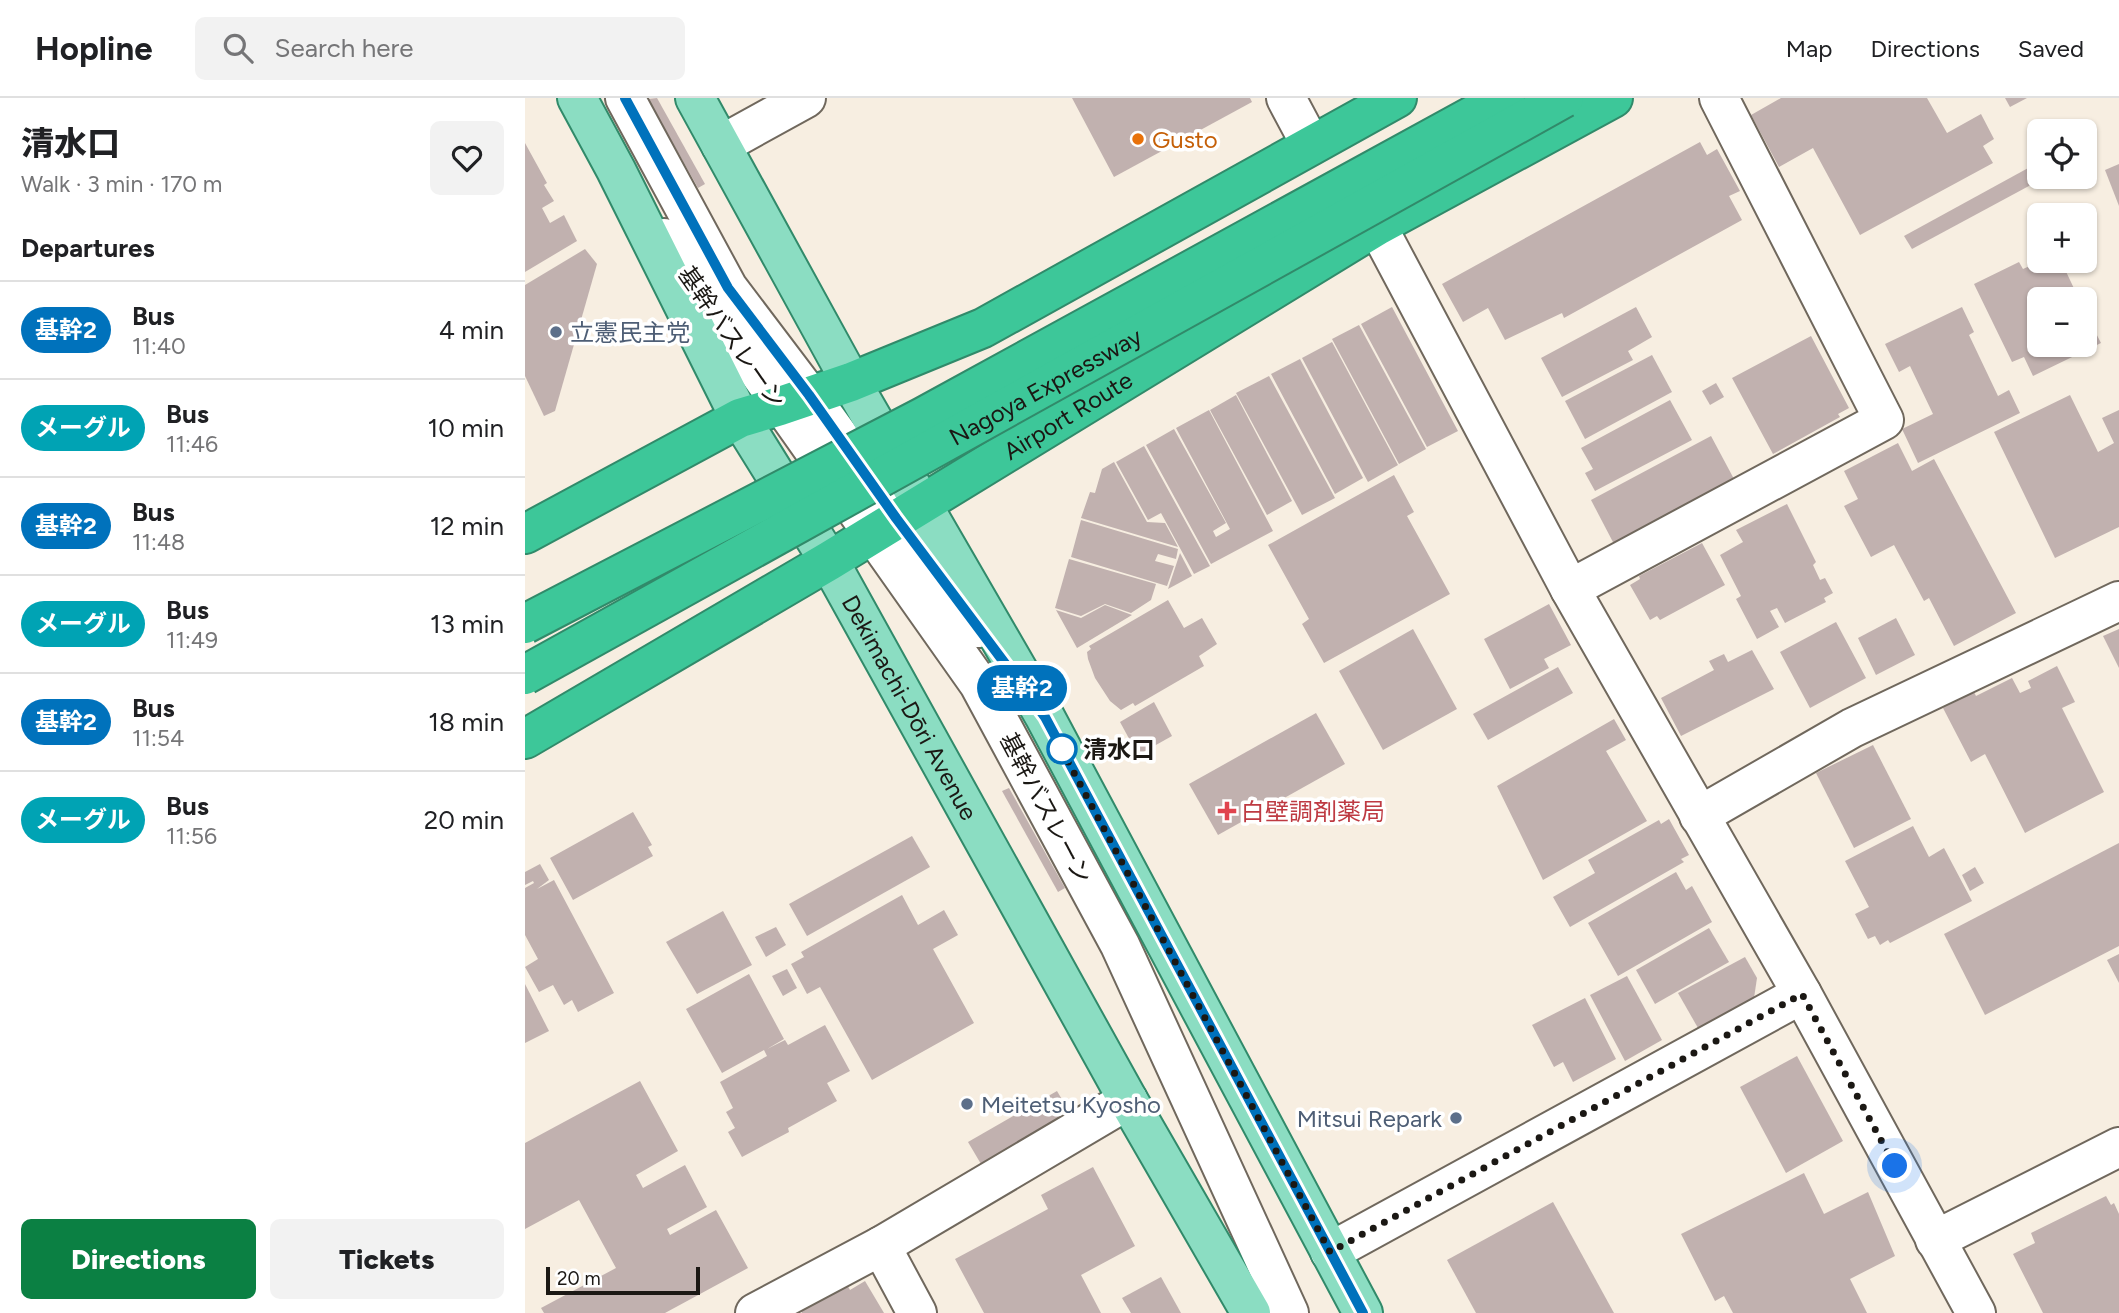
<!DOCTYPE html>
<meta charset="utf-8">
<style>
:root{--surface:#fff;--page:#f2f2f2;--text:#202124;--muted:#757577;--line:#e0e0e0;--accent:#0b8043}
body{margin:0;font-family:Figtree,"Noto Sans JP",sans-serif;background:var(--page);color:var(--text);height:100vh;display:flex;flex-direction:column;font-size:26px;white-space:nowrap}
*{box-sizing:border-box;margin:0}
p{font-size:23px;color:var(--muted)}
.icon{flex:none;width:38px;height:38px;fill:none;stroke:currentColor;stroke-width:2;stroke-linecap:round;stroke-linejoin:round}
.map{position:relative;flex:1;overflow:hidden}
.details{display:flex;flex-direction:column;background:var(--surface);width:525px}
.details>*{flex:none}
.badge{padding:0 14px;border-radius:23px;font-size:24px;line-height:46px}
.fabs{position:absolute;left:1502px;top:21px;display:grid;gap:14px}
.fabs a{display:grid;place-items:center;width:70px;height:70px;border-radius:10px;background:var(--surface);box-shadow:0 2px 5px #0004;font-size:35px}
.scale{position:absolute;left:21px;bottom:18px;width:154px;box-sizing:border-box;padding-left:7px;border:4px solid #1b1814;border-top:0;font-size:19px;line-height:24px;white-space:nowrap;color:#1b1814;-webkit-text-stroke:5px #fff;paint-order:stroke}
.you{position:absolute;width:35px;height:35px;margin:-18px;border:5px solid #fff;border-radius:50%;background:#1a73e8;box-shadow:0 0 0 10px #1a73e833}
.map>.badge{position:absolute;translate:-50% -50%;box-shadow:0 0 0 4px #fff}
h2{padding:0 21px;font-size:26px;line-height:63px}
.round{display:grid;place-items:center;flex:none;width:74px;height:74px;border-radius:10px;background:var(--page)}
.summary{display:flex;align-items:center;justify-content:space-between;height:119px;padding:0 21px}
h1{font-size:33px;font-weight:800;line-height:52px}
.button{display:flex;gap:14px;margin-top:auto;padding:14px 21px}
.button a{flex:1;height:80px;border-radius:10px;background:var(--accent);color:#fff;font-size:28px;font-weight:800;line-height:80px;text-align:center}
.button a+a{background:var(--page);color:var(--text)}
ul{padding:0;list-style:none}
li{display:flex;align-items:center;gap:21px;height:98px;padding:0 21px;border-top:2px solid var(--line)}
li div{flex:1}
li b{display:block;font-size:26px}
li em{font-style:normal}
li .badge{min-width:77px;font-weight:700;text-align:center}
header{display:flex;align-items:center;gap:42px;box-sizing:border-box;height:98px;padding:0 35px;background:var(--surface);border-bottom:2px solid var(--line)}
header strong{font-size:33px}
nav{display:flex;gap:38px;margin-inline-start:auto;font-size:24px}
.search{width:490px;height:63px;background:var(--page);display:flex;align-items:center;gap:18px;box-sizing:border-box;padding:0 24px;border-radius:10px;color:var(--muted);font-size:26px}
main{display:flex;flex:1;min-height:0}
.map>svg:first-child{display:block}
</style>
<header>
<strong>Hopline</strong>
<div class="search"><svg class="icon" aria-label="search" viewBox="0 0 24 24"><circle cx="10" cy="10" r="6"/><path d="M15 15l6 6"/></svg>Search here</div>
<nav><a>Map</a><a>Directions</a><a>Saved</a></nav>
</header>
<main>
<section class="details">
<div class="summary"><div><h1>清水口</h1><p>Walk · 3 min · 170 m</p></div><a class="round"><svg class="icon" aria-label="heart" viewBox="0 0 24 24"><path d="M12 20l-8-8c-3-5 5-10 8-4 3-6 11-1 8 4z"/></svg></a></div>
<h2>Departures</h2>
<ul>
<li><span class="badge" style="background:#0072bc;color:#fff">基幹2</span><div><b>Bus</b><p>11:40</p></div><em>4 min</em></li>
<li><span class="badge" style="background:#00a3b4;color:#fff">メーグル</span><div><b>Bus</b><p>11:46</p></div><em>10 min</em></li>
<li><span class="badge" style="background:#0072bc;color:#fff">基幹2</span><div><b>Bus</b><p>11:48</p></div><em>12 min</em></li>
<li><span class="badge" style="background:#00a3b4;color:#fff">メーグル</span><div><b>Bus</b><p>11:49</p></div><em>13 min</em></li>
<li><span class="badge" style="background:#0072bc;color:#fff">基幹2</span><div><b>Bus</b><p>11:54</p></div><em>18 min</em></li>
<li><span class="badge" style="background:#00a3b4;color:#fff">メーグル</span><div><b>Bus</b><p>11:56</p></div><em>20 min</em></li>
</ul>
<div class="button"><a>Directions</a><a>Tickets</a></div>
</section>
<div class="map">
<svg width="1594" height="1215" viewBox="0 0 1594 1215">
<rect width="100%" height="100%" fill="#f7eee1"/>
<g fill="#c1b1af">
<path d="M132,0L180,86L173,90L123,1Z"/>
<path d="M547,0H725L727,4L589,79Z"/>
<path d="M1256,0H1402L1422,35L1456,16L1469,41L1458,48L1468,65L1335,137L1288,50L1254,69L1226,17Z"/>
<path d="M1480,0H1502L1485,9Z"/>
<path d="M1175,44L1182,57L1192,51L1215,93L1204,98L1217,122L1039,220L1037,215L980,242L963,210L938,224L917,186Z"/>
<path d="M0,45L22,85L19,87L29,103L17,110L25,125L39,117L52,143L0,174Z"/>
<path d="M1594,66V108L1580,72Z"/>
<path d="M1505,69L1513,83L1387,151L1379,138Z"/>
<path d="M60,151L72,166L30,313L19,318L0,278V187Z"/>
<path d="M1516,163H1536L1554,201H1514V247H1559V212L1576,245L1508,278L1499,259L1487,264L1449,186L1494,164L1498,171Z"/>
<path d="M867,209L933,333L902,349L836,226Z"/>
<path d="M1111,209L1127,239L1103,253L1108,262L1037,299L1016,260Z"/>
<path d="M1437,209L1449,234L1444,237L1473,298L1484,292L1495,315L1393,365L1377,331L1408,316L1385,268L1374,274L1360,246Z"/>
<path d="M834,227L901,351L874,366L807,241Z"/>
<path d="M1286,238L1324,310L1313,316L1315,319L1248,356L1207,280Z"/>
<path d="M807,244L873,367L843,384L777,260Z"/>
<path d="M1127,257L1147,294L1060,341L1040,303Z"/>
<path d="M775,261L838,380L810,396L746,276Z"/>
<path d="M744,278L810,400L777,417L711,295Z"/>
<path d="M1191,285L1199,299L1185,307L1177,293Z"/>
<path d="M711,297L767,403L742,417L685,312Z"/>
<path d="M1545,297L1573,354L1589,345L1577,320L1594,312V429L1530,460L1469,334Z"/>
<path d="M1145,302L1167,342L1070,393L1060,375L1068,371L1056,350Z"/>
<path d="M684,312L748,433L686,466L621,347L649,331L701,425L688,433L691,439L705,431L651,330Z"/>
<path d="M1186,338L1209,381L1089,446L1066,402Z"/>
<path d="M1373,345L1387,373L1409,361L1491,515L1429,548L1404,500L1399,503L1369,447L1346,459L1319,408L1333,401L1319,373Z"/>
<path d="M619,348L685,468L669,476L636,415L623,422L591,364Z"/>
<path d="M589,364L622,424L640,425L653,449L556,420L565,394L570,395L577,371Z"/>
<path d="M869,377L889,414L882,418L925,496L799,565L777,526L784,521L743,447Z"/>
<path d="M1262,406L1291,464L1288,467L1295,482L1300,480L1308,495L1299,500L1301,504L1260,525L1252,510L1245,513L1254,529L1232,541L1211,501L1216,498L1195,457L1218,444L1211,432Z"/>
<path d="M556,422L653,451L651,461L633,456L630,463L649,468L642,488L546,459Z"/>
<path d="M1177,445L1200,487L1135,522L1132,518L1125,522L1105,487L1115,481L1114,478Z"/>
<path d="M655,455L667,478L643,491Z"/>
<path d="M544,461L631,486L626,502L606,515L580,506L556,518L530,510Z"/>
<path d="M643,502L659,530L677,520L692,546L674,558L679,568L610,608L608,605L596,612L585,603L570,580L563,561L562,554L566,551L564,548Z"/>
<path d="M1024,506L1046,547L1019,561L1024,570L985,591L959,541Z"/>
<path d="M580,507L607,517L552,550L531,512L556,520Z"/>
<path d="M1371,520L1390,557L1351,577L1333,540Z"/>
<path d="M1311,524L1341,580L1285,610L1255,554Z"/>
<path d="M888,531L932,611L858,652L814,573Z"/>
<path d="M1594,531V570L1578,538Z"/>
<path d="M1227,552L1249,591L1156,638L1136,600L1189,572L1184,563L1199,556L1203,564Z"/>
<path d="M1532,568L1550,604L1537,610L1579,694L1500,735L1460,656L1446,664L1418,610L1449,594L1451,598L1487,580L1495,595L1506,590L1503,583Z"/>
<path d="M1033,569L1048,595L963,642L948,616Z"/>
<path d="M629,604L647,638L613,657L595,624Z"/>
<path d="M791,615L820,666L693,737L664,686Z"/>
<path d="M1089,621L1101,642L1081,653L1122,723L1018,782L972,688Z"/>
<path d="M1348,647L1386,721L1329,750L1291,675Z"/>
<path d="M484,690L540,790L533,794L477,693Z"/>
<path d="M108,714L127,747L123,749L128,758L48,802L25,760Z"/>
<path d="M1144,721L1164,757L1156,761L1159,764L1045,829L1028,799L1070,775L1063,762L1134,722L1136,726Z"/>
<path d="M1388,728L1404,759L1419,750L1447,803L1365,845L1363,842L1355,847L1350,838L1343,841L1330,816L1344,809L1320,763Z"/>
<path d="M387,738L405,769L282,838L264,806Z"/>
<path d="M1594,745V848L1460,917L1419,836Z"/>
<path d="M15,766L24,782L12,791L29,782L89,895L53,914L47,902L39,907L28,887L14,894L0,869L13,861L0,837V790L9,785L8,783L0,787V774Z"/>
<path d="M1450,769L1459,785L1445,793L1437,777Z"/>
<path d="M1151,774L1161,792L1167,788L1187,824L1093,878L1063,825Z"/>
<path d="M377,797L393,827L419,812L433,837L408,851L449,925L347,982L295,889L282,896L266,866L279,859L276,854Z"/>
<path d="M198,813L227,867L172,896L141,844Z"/>
<path d="M251,829L261,847L241,859L230,839Z"/>
<path d="M1184,830L1204,864L1130,906L1111,872Z"/>
<path d="M1594,856V885L1582,862Z"/>
<path d="M1220,859L1232,880L1229,900L1173,930L1153,895Z"/>
<path d="M262,871L272,890L258,898L247,878Z"/>
<path d="M224,876L259,941L242,951L260,942L263,947L300,927L325,973L302,985L312,1003L263,1030L264,1034L217,1059L203,1034L210,1030L201,1014L208,1010L195,984L242,958L239,952L197,975L161,911Z"/>
<path d="M1102,878L1137,942L1100,963L1065,897Z"/>
<path d="M0,886L24,933L0,945Z"/>
<path d="M1060,900L1091,961L1048,984L1038,964L1029,969L1007,927Z"/>
<path d="M1272,958L1318,1043L1261,1075L1215,989Z"/>
<path d="M115,983L153,1053L111,1077L118,1090L160,1067L182,1109L142,1131L145,1137L191,1112L223,1170L140,1215H19L16,1210L91,1170L54,1102L0,1131V1045Z"/>
<path d="M532,993L545,1015L456,1066L443,1044Z"/>
<path d="M568,1069L610,1148L556,1177L576,1215H459L430,1161L523,1111L516,1097Z"/>
<path d="M1279,1075L1299,1116L1343,1094L1370,1158L1325,1181L1342,1215H1208L1199,1198L1190,1203L1156,1136Z"/>
<path d="M1581,1098L1586,1107L1589,1105L1594,1116V1215H1518L1488,1156L1510,1145L1506,1135Z"/>
<path d="M1028,1104L1089,1215H951L922,1162Z"/>
<path d="M636,1179L656,1215H606L597,1200Z"/>
<path d="M340,1183L359,1215H277L276,1212L321,1185L325,1192Z"/>
</g>
<g fill="none" stroke-linecap="round" stroke-linejoin="round">
<g stroke="#70685d" stroke-width="42">
<g id="minor">
<path d="M100,0L203,190L284,297L453,530"/>
<path d="M761,0L786,47"/>
<path d="M196,47L281,0"/>
<path d="M852,128L1045,491L1277,896L1451,1215"/>
<path d="M139,140L454,586L595,847L764,1215"/>
<path d="M1045,491L1359,322L1194,0"/>
<path d="M1174,718L1327,630L1594,503"/>
<path d="M1410,1142L1594,1049"/>
<path d="M356,1148L392,1215"/>
<path d="M805,1154L1277,896"/>
<path d="M230,1215L356,1148L603,1002"/>
</g>
</g>
<g stroke="#318a6a" stroke-width="42">
<g id="major">
<path id="s1" d="M52,0L91,72L215,320L304,463L603,1002L726,1215"/>
<path d="M170,0L326,284L520,619L838,1215"/>
</g>
</g>
<g stroke="#318a6a" stroke-width="42">
<g id="highway">
<path d="M0,436L215,320L255,308L326,284L458,230L872,0"/>
<path id="s2" d="M0,641L304,463L852,128L1088,0"/>
</g>
</g>
<use href="#minor" stroke="#fff" stroke-width="38"/>
<use href="#major" stroke="#8bddc2" stroke-width="38"/>
<use href="#highway" stroke="#3dc799" stroke-width="38"/>
<g stroke="#318a6a" stroke-width="42" stroke-linecap="butt">
<g id="highway-bridge">
<path d="M0,526L398,319L980,0"/>
<path id="s3" d="M0,577L1039,0"/>
</g>
</g>
<use href="#highway-bridge" stroke="#3dc799" stroke-width="38"/>
</g>
<g fill="none" stroke-linecap="round" stroke-linejoin="round">
<g stroke="#fff" stroke-width="16">
<path id="line" d="M100,0L203,190L284,297L371,420L520,619L838,1215"/>
</g>
<use href="#line" stroke="#0072bc" stroke-width="10"/>
<path stroke="#1b1814" stroke-width="7" stroke-dasharray="0 12.6" d="M537,651L531,641L805,1154L1277,896L1370,1068"/>
</g>
<circle fill="#e8710a" stroke="#fff" stroke-width="2.5" cx="613" cy="41" r="7"/>
<g fill="#5c6f8a" stroke="#fff" stroke-width="2.5">
<circle cx="31" cy="234" r="7"/>
<circle cx="442" cy="1006" r="7"/>
<circle cx="931" cy="1020" r="7"/>
</g>
<circle fill="#fff" stroke="#0072bc" stroke-width="3.5" cx="537" cy="651" r="14"/>
<path fill="#e0444e" stroke="#fff" stroke-width="2.5" d="M698.5 702.5h7v7h7v7h-7v7h-7v-7h-7v-7h7z"/>
<g text-anchor="middle" dominant-baseline="central" stroke-width="7" stroke-linejoin="round" paint-order="stroke">
<g font-size="24" fill="#c56008" stroke="#fff" text-anchor="start">
<text x="627" y="41">Gusto</text>
</g>
<g font-size="24" fill="#4e5e75" stroke="#fff" text-anchor="start">
<text x="45" y="234">立憲民主党</text>
<text x="456" y="1006">Meitetsu Kyosho</text>
<text x="917" y="1020" text-anchor="end">Mitsui Repark</text>
</g>
<g font-size="24" fill="#1b1814" stroke="#fff">
<text transform="translate(207 239) rotate(55)">基幹バスレーン</text>
<text stroke="none"><textPath href="#s3" startOffset="595">Nagoya Expressway</textPath></text>
<text stroke="none"><textPath href="#s2" startOffset="632">Airport Route</textPath></text>
<text stroke="none"><textPath href="#s1" startOffset="695">Dekimachi-Dōri Avenue</textPath></text>
<text transform="translate(521 710) rotate(62)">基幹バスレーン</text>
</g>
<g font-size="24" font-weight="bold" fill="#1b1814" stroke="#fff" text-anchor="start">
<text x="558" y="651">清水口</text>
</g>
<g font-size="24" fill="#be3a42" stroke="#fff" text-anchor="start">
<text x="716" y="713">白壁調剤薬局</text>
</g>
</g>
</svg>
<div class="fabs">
<a><svg class="icon" aria-label="locate" viewBox="0 0 24 24"><circle cx="12" cy="12" r="6"/><path d="M12 2v4M12 18v4M2 12h4M18 12h4"/></svg></a>
<a>+</a>
<a>−</a>
</div>
<div class="scale">20 m</div>
<div class="you" style="left:1370px;top:1068px"></div>
<b class="badge" style="left:497px;top:590px;background:#0072bc;color:#fff">基幹2</b>
</div>
</main>
